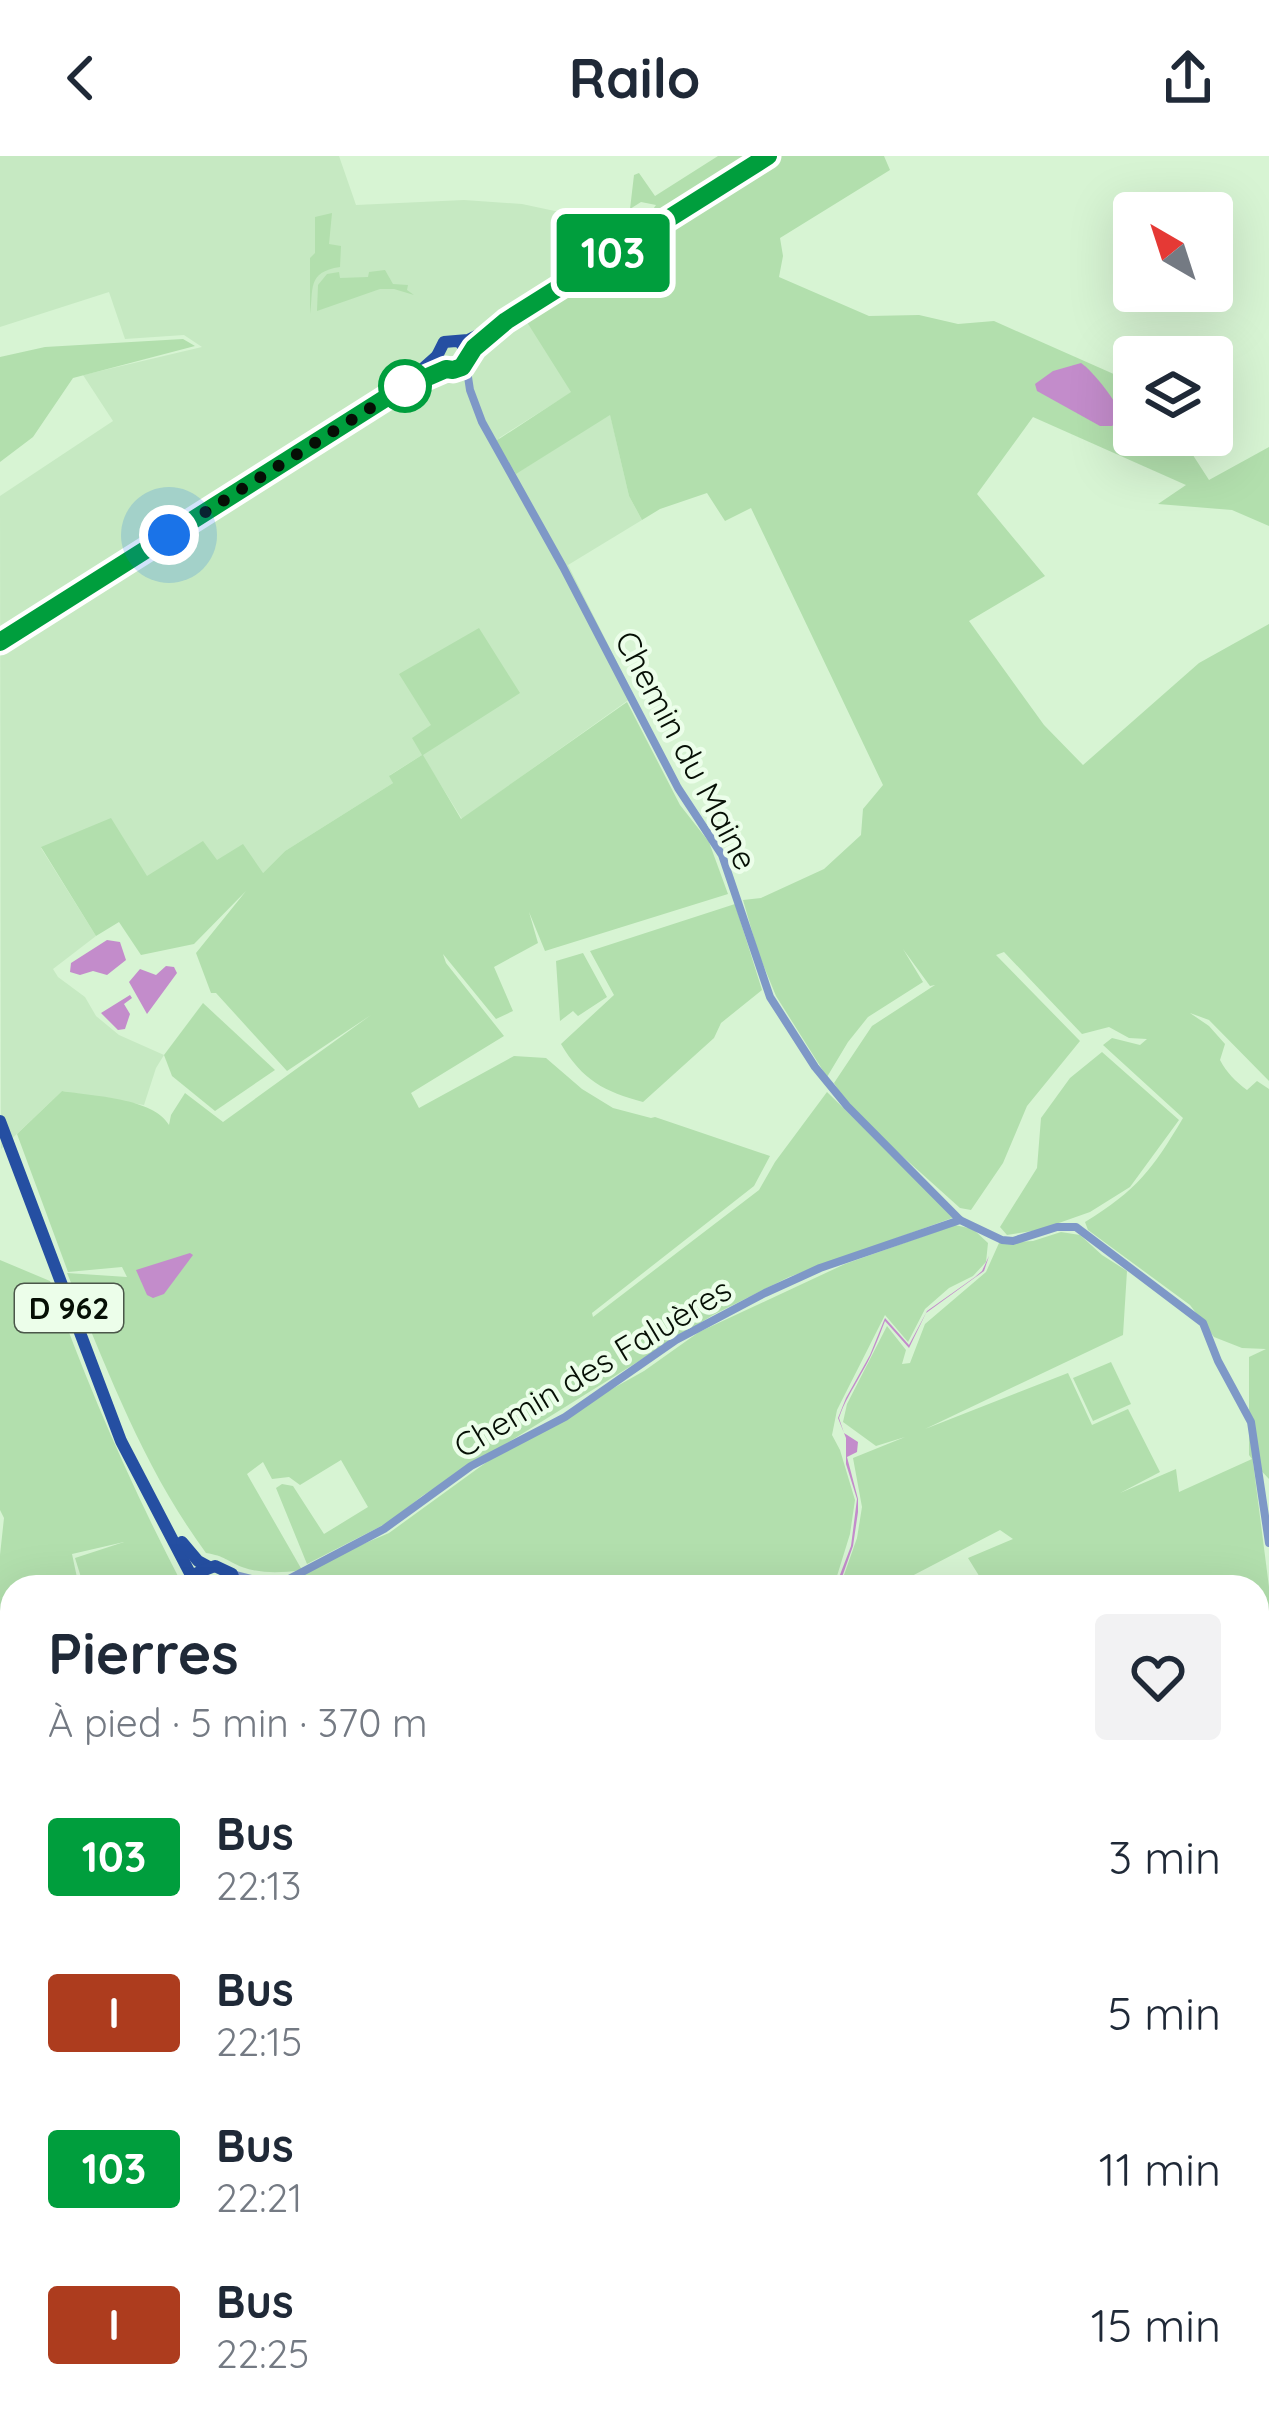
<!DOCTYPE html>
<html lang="fr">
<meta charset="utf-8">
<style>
:root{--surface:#fff;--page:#f2f2f3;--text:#1f2937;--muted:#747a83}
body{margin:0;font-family:Quicksand,sans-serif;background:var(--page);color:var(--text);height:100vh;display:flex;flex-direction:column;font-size:45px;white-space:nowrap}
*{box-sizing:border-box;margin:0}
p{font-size:39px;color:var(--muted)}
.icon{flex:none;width:66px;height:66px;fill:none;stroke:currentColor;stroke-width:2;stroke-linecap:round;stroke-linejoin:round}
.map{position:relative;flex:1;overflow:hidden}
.panel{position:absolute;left:0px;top:1419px;width:1269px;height:852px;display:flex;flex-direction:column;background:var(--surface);border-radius:36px 36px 0 0;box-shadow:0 12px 48px #0002}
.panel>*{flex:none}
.badge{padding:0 24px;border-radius:9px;font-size:42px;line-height:78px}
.needle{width:78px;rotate:321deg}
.fabs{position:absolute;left:1113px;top:36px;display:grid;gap:24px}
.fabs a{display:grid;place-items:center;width:120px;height:120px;border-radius:12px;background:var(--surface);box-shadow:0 12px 48px #0002;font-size:60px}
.you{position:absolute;width:60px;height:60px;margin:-30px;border:9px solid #fff;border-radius:50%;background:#1a73e8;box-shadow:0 0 0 18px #1a73e833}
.map>.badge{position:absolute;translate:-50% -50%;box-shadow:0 0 0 6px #fff}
.round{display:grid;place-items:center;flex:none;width:126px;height:126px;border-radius:12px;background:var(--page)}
.headline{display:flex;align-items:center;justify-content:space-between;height:204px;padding:0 48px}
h1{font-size:57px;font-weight:700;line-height:90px}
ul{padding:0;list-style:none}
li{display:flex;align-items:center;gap:36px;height:156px;padding:0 48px}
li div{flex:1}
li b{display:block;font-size:45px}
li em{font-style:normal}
li .badge{min-width:132px;font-weight:700;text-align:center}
header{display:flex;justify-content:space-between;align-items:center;height:156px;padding:0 48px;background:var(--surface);font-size:54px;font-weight:700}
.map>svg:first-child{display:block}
</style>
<header><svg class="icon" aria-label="back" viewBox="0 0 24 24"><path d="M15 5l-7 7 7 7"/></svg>Railo<svg class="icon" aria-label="share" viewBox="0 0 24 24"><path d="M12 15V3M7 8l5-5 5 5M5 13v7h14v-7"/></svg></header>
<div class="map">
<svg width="1269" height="2271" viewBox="0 0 1269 2271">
<rect width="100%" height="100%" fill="#d7f4d3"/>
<path fill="#c6e9c2" d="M0,0H339L356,49L464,44L522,48L625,70L639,89L572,236L499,282L517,317L610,258L629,340L642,364L568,409L634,540L462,663L422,599L390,619L393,627L285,695L262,718L217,705L147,721L41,692L96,780L53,813L58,821L85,841L96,860L119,879L164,899L156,912L144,949L62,935L1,993L0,340L113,265L83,219L202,191L184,179L125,183L109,136L0,171Z"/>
<g fill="#b2dfad">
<path d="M718,0H884L890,14L780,82L783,100L779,121L869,160L919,159L958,168L994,165L1134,227V279H1180L1209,324L1269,291V370L1232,354L1158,348L1186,329L1033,261L977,338L1045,420L969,465L1044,569L1083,609L1199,507L1269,468V925L1209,864L1190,857L1209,870L1225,888L1220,904C1227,917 1235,925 1247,934L1257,925L1269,933V1323L1253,1306L1269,1431V1903L1257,1909V1431H986L968,1402L1013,1383L1000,1374L910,1421L899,1419H844L857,1382L862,1351L853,1302L905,1281L876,1290L843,1266L847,1248L887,1170L906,1194L902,1208L910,1207L925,1168L986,1116L999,1087L1033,1085L1061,1076L1080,1079L1102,1099L1127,1115L1123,1179L925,1273L1068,1217L1092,1269L1128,1253L1160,1316L1120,1337L1176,1313L1179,1336L1252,1303L1249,1299V1201L1266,1193L1242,1192L1214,1181L1190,1149L1088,1074L1085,1066C1137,1034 1152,1014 1183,962L1103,889L1112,882L1140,889L1147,883L1129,882L1109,871L1082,878L1004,796L996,799L1080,885L1027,950L1003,1007L971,1054L960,1052L852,955L834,927L872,870L935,829L930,830L903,793L923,826L868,861L848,886L827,921L776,840L758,796L743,744L761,742L824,713L861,679L863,653L883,629L751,352L725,365L707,337L660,353L642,364L629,340L610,259L516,318L496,285L571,236L525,163L638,89L633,81L656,49L641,46L630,53L634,19L639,17L655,40Z"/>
<path d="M332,57L329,88L341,90L340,111C306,116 314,134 310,158V102L315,97V61Z"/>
<path d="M385,114L393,128L408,129L407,134L414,139L394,133H380L317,155L318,129L327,118L339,116L340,122L368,121L369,116Z"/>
<path d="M183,183L195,190L73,222L33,281L0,306V201L45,191Z"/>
<path d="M479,472L520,537L423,599L461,663L627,546L680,649L709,686L728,738L545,795L529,756L538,787L494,811L513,855L496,863L443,798L446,807L504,880L411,937L419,952L514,900L546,902L582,933L613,952L651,962L655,961L770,1000L754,1030L592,1157L593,1161L759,1034L775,1006L827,936L955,1061L789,1121L713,1159L422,1340L391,1365L307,1408L276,1332L282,1328L293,1330L324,1378L368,1351L341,1304L300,1329L289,1321L272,1323L263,1306L247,1318L302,1414L389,1377L506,1292L644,1215L699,1176L845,1108L955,1069L973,1073L988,1087L986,1106L973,1120L949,1132L925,1153L908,1186L885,1159L837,1254L832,1279L840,1294L855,1344L850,1378L837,1420L801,1422L783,1431H274L276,1426L301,1414C282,1417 261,1418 242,1411C227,1405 225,1400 206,1397C143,1311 108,1215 67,1117L127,1121L122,1111L68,1116L17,978L62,935C92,940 154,942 169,969L171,959L185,937L223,966L371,859L287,915L216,837H211L196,797L246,735L194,788L141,799L119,766L96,780L41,691L111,662L147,720L203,685L217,704L243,688L263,717L285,695L393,627L389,620L422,599L412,582L431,569L399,518Z"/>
<path d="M735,748L762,834L721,867L714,882L643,946C605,936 582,924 561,888L614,839L590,795Z"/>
<path d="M583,797L607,841L578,860L573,855L560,865L556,805Z"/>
<path d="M203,847L275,914L215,955L172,920L164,899Z"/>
<path d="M1102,896L1179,964L1130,1031L1090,1056L1039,1074L1007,1079L1000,1071L1037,1012L1041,962L1070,922Z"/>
<path d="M0,1104L50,1125C87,1229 131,1330 182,1428L175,1431H84L75,1402L124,1386L72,1398L79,1431H12V1469H0V1399L4,1362L0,1354Z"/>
<path d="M1111,1206L1131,1248L1093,1265L1073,1222Z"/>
<path d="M0,1513L12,1564V1749L0,1764Z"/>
<path d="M1269,1911V1985L1257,1990V1917Z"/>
<path d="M1257,2106H1269V2252L1263,2251L1257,2220Z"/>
</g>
<g fill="#c38ccb">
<path d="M1081,207C1092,214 1120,249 1122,262L1112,270H1100L1037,235L1035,228L1053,215Z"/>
<path d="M107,784L120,786L126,804L107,819L93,815L80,819L70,816L71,807Z"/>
<path d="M166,810L174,811L177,817L147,858L129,826L140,813L156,819Z"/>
<path d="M130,839L132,842L124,848L130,858L125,873L118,874L101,857Z"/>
<path d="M190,1097L193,1099L164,1138L153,1142L147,1139L136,1114Z"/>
<path d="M989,1100L984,1115L926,1157L909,1192L885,1165C878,1183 871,1202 861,1218C853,1233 844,1246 839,1262L844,1277L858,1286L857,1296L847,1301L858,1343V1356L853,1390L842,1421L839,1425C822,1426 806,1428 789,1431L826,1423L838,1424L851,1390L857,1343L846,1308V1282L838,1262L846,1242L870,1199L885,1162L909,1189L927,1155L975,1121L982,1115Z"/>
</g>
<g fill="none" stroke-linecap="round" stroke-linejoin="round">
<path stroke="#c38ccb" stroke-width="3" d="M0,1776L12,1762"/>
<g stroke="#7e98c7" stroke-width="8">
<path d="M466,208L470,234L482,266L563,411L678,632L722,699L770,841L815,911L847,950L960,1064L1002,1084L1013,1085L1057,1071H1076L1203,1167L1218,1205L1251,1266L1269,1387"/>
<path d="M232,1418L263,1426"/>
<path d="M247,1431L287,1424L384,1373L471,1310L565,1261L676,1184L765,1137L820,1112L960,1064"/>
</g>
<g stroke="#254fa2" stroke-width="12">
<path d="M460,186L467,196L466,206L457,213H446L437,200L444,186L468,184L506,165L768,0"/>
<path d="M0,486L400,233L437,200"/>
<path d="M0,965L121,1285L193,1423"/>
<path d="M182,1386L198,1405L209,1411"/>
<path d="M191,1431L197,1417L215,1410L232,1418L237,1431"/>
<path d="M0,2252H12"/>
<path d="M385,2259C396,2270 409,2271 420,2260"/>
<path d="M863,2259L888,2264"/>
<path d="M0,2261L340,2264L371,2259"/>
<path d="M414,2265H748L797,2271"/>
<path d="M806,2271L807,2259"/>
<path d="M867,2271L907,2267L1269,2268"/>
</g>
</g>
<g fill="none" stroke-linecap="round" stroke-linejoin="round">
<g stroke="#fff" stroke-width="27">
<path id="line" d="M0,486L400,233L446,213L453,214L462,211L474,192L506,165L768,0"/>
</g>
<use href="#line" stroke="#009e3d" stroke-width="18"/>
<path stroke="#060f05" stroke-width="12" stroke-dasharray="0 21.6" d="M169,379L405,230"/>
</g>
<circle fill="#fff" stroke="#009e3d" stroke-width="6" cx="405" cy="230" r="24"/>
<g text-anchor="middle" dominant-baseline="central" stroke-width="9" stroke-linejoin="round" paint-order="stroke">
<rect fill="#ecfeea" stroke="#4b574a" stroke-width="3" x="15" y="1128" width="108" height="48" rx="9"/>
<g font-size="30" font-weight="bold" fill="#060f05">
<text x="69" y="1152">D 962</text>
</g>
<g font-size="33" fill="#060f05" stroke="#ecfeea">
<text transform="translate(687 594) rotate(62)">Chemin du Maine</text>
<text transform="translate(592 1211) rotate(-31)">Chemin des Faluères</text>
</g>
</g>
</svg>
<div class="fabs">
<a><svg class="needle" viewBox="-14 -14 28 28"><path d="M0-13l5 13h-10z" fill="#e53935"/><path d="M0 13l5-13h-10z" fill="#747a83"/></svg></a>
<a><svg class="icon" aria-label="layers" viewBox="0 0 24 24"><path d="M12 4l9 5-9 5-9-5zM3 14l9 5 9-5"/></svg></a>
</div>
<div class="you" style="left:169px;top:379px"></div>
<b class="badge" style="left:613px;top:97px;background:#009e3d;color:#fff">103</b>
<section class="panel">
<div class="headline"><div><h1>Pierres</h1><p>À pied · 5 min · 370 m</p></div><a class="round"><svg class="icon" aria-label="heart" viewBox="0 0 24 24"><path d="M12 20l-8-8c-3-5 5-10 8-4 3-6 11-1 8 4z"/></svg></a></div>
<ul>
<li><span class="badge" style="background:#009e3d;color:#fff">103</span><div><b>Bus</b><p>22:13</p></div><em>3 min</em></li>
<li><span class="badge" style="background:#ad3c1e;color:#fff">I</span><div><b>Bus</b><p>22:15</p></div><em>5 min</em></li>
<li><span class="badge" style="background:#009e3d;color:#fff">103</span><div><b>Bus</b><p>22:21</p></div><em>11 min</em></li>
<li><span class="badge" style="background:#ad3c1e;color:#fff">I</span><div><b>Bus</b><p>22:25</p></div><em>15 min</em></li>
</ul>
</section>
</div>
